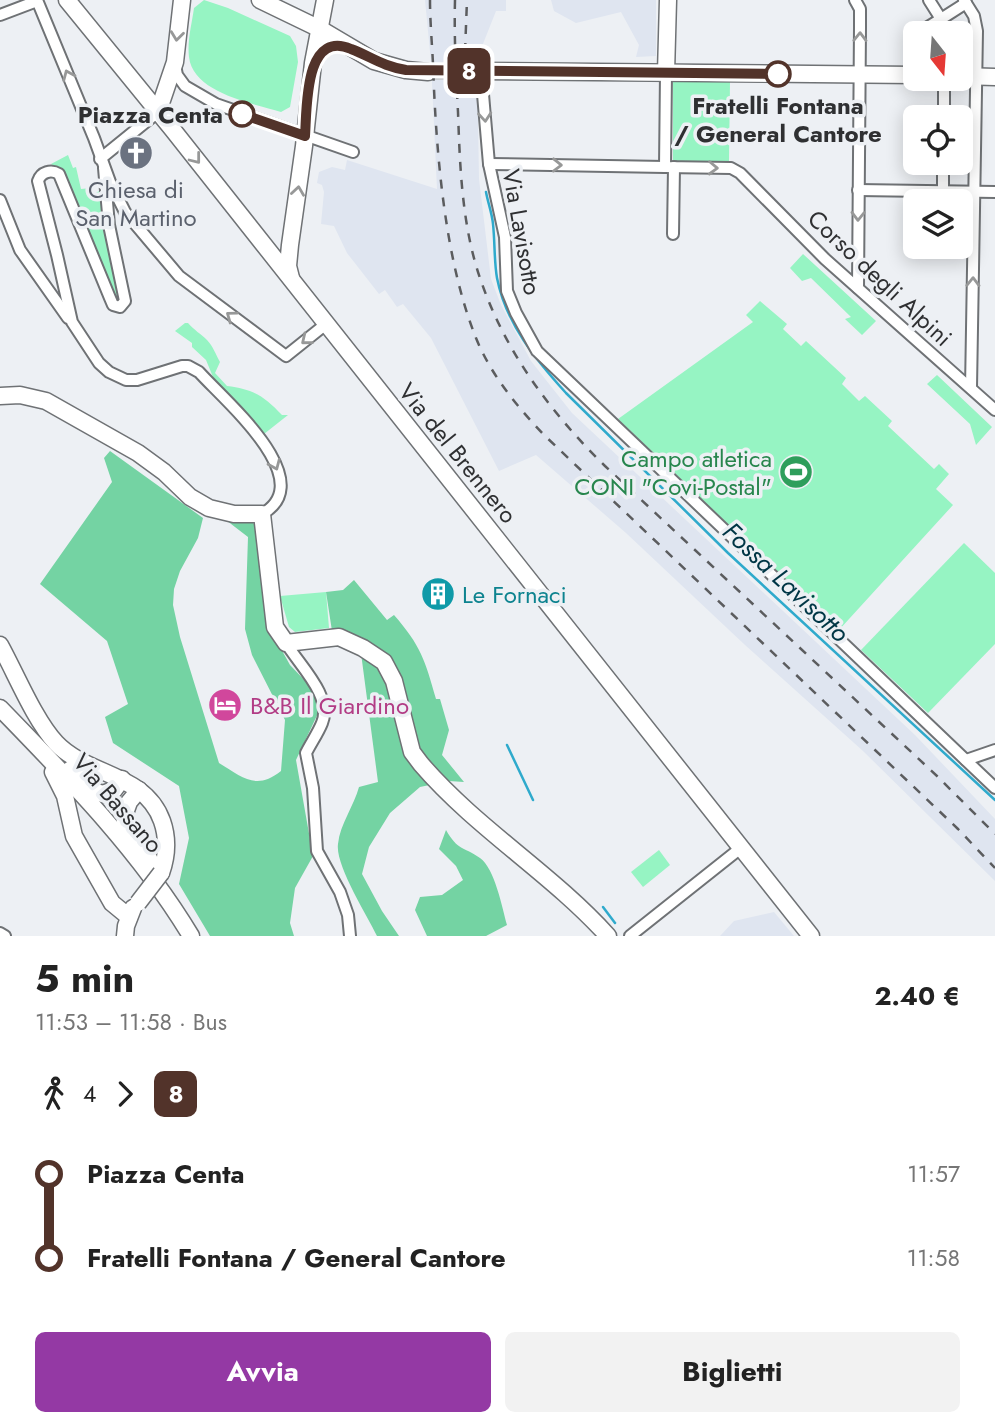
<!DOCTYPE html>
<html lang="it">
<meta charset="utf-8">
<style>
:root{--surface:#fff;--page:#f2f2f2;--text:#222;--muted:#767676;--accent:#9439a4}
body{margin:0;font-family:Jost,sans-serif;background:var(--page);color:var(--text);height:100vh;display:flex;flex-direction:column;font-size:26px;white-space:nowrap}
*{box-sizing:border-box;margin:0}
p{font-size:23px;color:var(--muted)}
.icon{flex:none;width:38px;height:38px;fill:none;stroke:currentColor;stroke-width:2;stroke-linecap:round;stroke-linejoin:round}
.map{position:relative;height:936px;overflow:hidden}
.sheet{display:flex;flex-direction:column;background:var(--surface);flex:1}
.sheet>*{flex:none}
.badge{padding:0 14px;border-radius:10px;font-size:24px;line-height:46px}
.needle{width:46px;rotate:163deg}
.tools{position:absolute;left:903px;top:21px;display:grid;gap:14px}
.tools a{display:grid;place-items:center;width:70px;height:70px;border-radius:10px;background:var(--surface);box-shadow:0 4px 18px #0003;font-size:35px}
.map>.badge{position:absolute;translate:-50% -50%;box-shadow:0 0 0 4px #fff}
.legs{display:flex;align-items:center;gap:10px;height:77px;padding:0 35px;font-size:23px}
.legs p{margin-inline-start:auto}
.overview{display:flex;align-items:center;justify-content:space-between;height:119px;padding:0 35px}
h1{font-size:38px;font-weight:700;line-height:52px}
.primary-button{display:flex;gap:14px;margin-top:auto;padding:14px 35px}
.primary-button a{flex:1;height:80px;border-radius:10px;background:var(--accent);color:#fff;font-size:28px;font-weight:700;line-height:80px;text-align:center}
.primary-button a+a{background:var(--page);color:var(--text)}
ul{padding:0 35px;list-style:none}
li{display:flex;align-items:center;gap:24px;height:84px;font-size:26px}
li i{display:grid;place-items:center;width:10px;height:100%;margin:0 9px;background:currentColor}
li i::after{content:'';width:18px;height:18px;margin:-9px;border:5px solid;border-radius:50%;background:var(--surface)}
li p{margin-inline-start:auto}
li:first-child i{background:linear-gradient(#0000 50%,currentColor 0)}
li:last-child i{background:linear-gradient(currentColor 50%,#0000 0)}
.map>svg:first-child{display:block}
</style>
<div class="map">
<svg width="995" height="936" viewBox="0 0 995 936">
<rect width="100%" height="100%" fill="#edf0f4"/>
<g fill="#dfe5f0">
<path d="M425,0H506V11H496L477,59L479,179L491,279L501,305L531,361L572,413L915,735L995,819V881L863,751L745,645L626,533L536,455L499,471L431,338L403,304L397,307L385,290L379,294L347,253L334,226L321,224L324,192L322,185L317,183L319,172L332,167L345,170L347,160L437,189L431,62Z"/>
<path d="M551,0H656V56L636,57L639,45L621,12L576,23L554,11Z"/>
<path d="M774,912L794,936H720L734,921Z"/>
</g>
<g fill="#96f4c3">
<path d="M204,0L228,8L290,36L296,46L298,62L290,107L281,112C252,103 193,93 189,57C187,41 192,23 194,8Z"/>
<path d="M673,82H730L729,161L673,162Z"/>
<path d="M68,155L73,168L76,167L81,189L91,188L94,194L101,190L121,301H117L68,180L63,172L51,164Z"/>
<path d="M803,254L876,321L862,335L845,319L851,317L811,278L802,281L790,268Z"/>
<path d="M760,301L787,324L783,329L801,346L806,341L846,378L842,384L859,401L865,396L892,421L888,426L934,469L939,464L949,474L936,489L953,505L839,630L618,419L753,322L746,315Z"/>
<path d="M185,323H188C194,330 201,334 207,340C213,346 216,355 220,362L215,373L227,386C253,389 264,396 282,415H288L264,434L213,377L206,360L192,347V343L175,331Z"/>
<path d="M937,375L992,427L976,445L970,424L927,384Z"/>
<path d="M964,543L995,573V644L928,713L861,650Z"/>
<path d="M326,592L329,628L295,632L289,627L280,596Z"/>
<path d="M659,850L670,865L643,887L631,872Z"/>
</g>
<g fill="#74d3a3">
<path d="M110,451L203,518L198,538L180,571L174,589L173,605L180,637L219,763C242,777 256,791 281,771L285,720L252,655L245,629L248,537L222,517L252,522L259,528L270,629L290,665L311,687L321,707L296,760L313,856L295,888L290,923L294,936H210L179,884L189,838L179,786L113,743L105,717L128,704L107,641L40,584L112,482L104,458Z"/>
<path d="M354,580L387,620L394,615C421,646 425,660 436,699H440L449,730L442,755L464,782L449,781L420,787L390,813L369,847L362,874L382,911L399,936H377C367,915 335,865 338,844C340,824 354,806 359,787L378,782L359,638L332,631L326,592L343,590Z"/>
<path d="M446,830C458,851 463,846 480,858C495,869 502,907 507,925L486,936H427L415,910L420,897L442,895L463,880L456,866L439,849Z"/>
</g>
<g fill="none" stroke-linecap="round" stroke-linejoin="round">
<g stroke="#2faacc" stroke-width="2.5">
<path d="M486,192C488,203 492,213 493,224C495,242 494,261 497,278C506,324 536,360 566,393L728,553L995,800"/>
<path d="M507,745L533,800"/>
<path d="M603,907L615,923"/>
</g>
<path stroke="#c7cacd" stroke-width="16" stroke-dasharray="16 8" stroke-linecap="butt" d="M428,72L476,71"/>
<g stroke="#6f7275" stroke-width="14">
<g id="street">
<path d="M37,0L94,138L110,182L125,212L179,276L286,356L326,324"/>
<path d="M855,0L860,9V27L858,288"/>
<path d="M964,0L974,16L977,31L971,388"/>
<path d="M0,15L37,1"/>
<path d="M941,19L966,3"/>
<path d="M923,33V30L941,19L929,0"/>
<path d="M175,65L177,75L185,86L216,104L353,152"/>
<path d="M481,71L489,164L505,237L507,291L516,313L537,351L995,788"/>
<path d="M666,73L665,167L731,168L740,173L825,259L995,410"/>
<path d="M944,117V79"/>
<path d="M100,159L158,112"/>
<path d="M489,164L665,167"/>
<path d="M104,168L109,225L125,301L120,307L113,305L110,298L59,174C51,169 41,172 38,181L57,255L72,322L99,363L109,372L126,380H137L182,366H188L199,372C224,400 321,481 262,514"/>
<path d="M858,190L995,192"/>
<path d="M943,191V163"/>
<path d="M0,200L20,250L68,318"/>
<path d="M673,234L674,167"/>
<path d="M286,643C299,665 333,696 322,723C318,733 311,743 306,753L313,788L317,851L340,892L348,915L350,936"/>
<path d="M966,760L995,750"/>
<path d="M0,933L5,936"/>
<path d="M630,936L742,847"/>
</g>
</g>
<g stroke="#6f7275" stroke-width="19">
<g id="secondary">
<path d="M67,0L173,130L811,936"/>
<path d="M260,0L320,29L374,61L406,70L428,72"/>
<path d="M476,71L915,75"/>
<path d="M666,73L668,0"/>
<path d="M961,76L995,77"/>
<path d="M158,112L175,62L182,0"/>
<path d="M291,278L288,266L290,245L304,146L313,63L325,0"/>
<path d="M0,396L20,395L46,401L138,453L164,472L190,497L209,508L234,514H262L275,627L286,643L339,637L363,648L384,662L394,681L412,752L421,764C477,829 551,873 608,936"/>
<path d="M0,645C16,674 34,719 56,743C87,776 145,773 162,821C168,838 167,856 161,873"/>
<path d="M0,708C69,779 140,851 191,936"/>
<path d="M71,769L95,791L102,794L114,790L122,779"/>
<path d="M53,772L65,796L74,836L112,903L129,917"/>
<path d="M139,790L129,802L124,816L125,822L141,842L157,875"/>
<path d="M125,936L126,926L133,908"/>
</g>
</g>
<use href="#street" stroke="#fff" stroke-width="10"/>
<use href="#secondary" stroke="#fff" stroke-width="16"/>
<g stroke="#5b5c5e" stroke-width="2.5" stroke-dasharray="9 9" stroke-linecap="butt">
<path d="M430,0C430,21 432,43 433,64C436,150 444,258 476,338C491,375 516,405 543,434L958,829L995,868"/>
<path d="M455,0C454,37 456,75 458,112C460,169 462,227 481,281C506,353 551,413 605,466L937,776L995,834"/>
<path d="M465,52L467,0"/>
</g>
<g stroke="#6f7275" stroke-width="19" stroke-linecap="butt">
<path id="secondary-bridge" d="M138,903L161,873"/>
</g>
<use href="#secondary-bridge" stroke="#fff" stroke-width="16"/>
</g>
<defs><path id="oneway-chevron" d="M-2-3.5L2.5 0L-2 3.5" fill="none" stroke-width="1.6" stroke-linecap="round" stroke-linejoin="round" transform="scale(1.75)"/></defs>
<g stroke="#979898">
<use href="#oneway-chevron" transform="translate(177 36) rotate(97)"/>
<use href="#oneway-chevron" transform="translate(860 37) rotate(-89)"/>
<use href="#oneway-chevron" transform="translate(68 75) rotate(-113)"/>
<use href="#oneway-chevron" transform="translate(485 117) rotate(85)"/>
<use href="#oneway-chevron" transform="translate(196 159) rotate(52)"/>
<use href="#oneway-chevron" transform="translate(557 165) rotate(1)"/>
<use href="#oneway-chevron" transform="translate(713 168) rotate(2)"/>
<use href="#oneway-chevron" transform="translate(298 191) rotate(-82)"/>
<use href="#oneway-chevron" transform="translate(858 216) rotate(91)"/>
<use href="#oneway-chevron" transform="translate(973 282) rotate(-89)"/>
<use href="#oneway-chevron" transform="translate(231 316) rotate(-144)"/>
<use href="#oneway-chevron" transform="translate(306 340) rotate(141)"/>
<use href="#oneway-chevron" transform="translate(275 465) rotate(67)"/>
</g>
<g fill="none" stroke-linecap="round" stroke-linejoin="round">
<g stroke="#fff" stroke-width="16">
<path id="line-1" d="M242,114L305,136C307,109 304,29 351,49C372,57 382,66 406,70L778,74"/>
</g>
<use href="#line-1" stroke="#52332a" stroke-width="10"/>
</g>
<defs>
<g id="church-disc" transform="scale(1.75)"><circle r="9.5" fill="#6b7280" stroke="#edf0f4"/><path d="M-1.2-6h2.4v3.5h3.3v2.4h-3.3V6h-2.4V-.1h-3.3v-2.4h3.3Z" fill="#fff"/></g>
<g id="stadium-disc" transform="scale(1.75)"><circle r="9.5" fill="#2e9e5b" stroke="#edf0f4"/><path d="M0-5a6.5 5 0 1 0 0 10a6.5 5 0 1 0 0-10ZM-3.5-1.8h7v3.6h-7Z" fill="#fff"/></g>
<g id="building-disc" transform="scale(1.75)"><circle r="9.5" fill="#0f9aa8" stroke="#edf0f4"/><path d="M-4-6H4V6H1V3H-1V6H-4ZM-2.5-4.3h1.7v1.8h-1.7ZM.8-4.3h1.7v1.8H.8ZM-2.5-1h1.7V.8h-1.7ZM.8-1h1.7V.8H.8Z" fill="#fff"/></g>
<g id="hotel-disc" transform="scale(1.75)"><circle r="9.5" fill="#d1479c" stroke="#edf0f4"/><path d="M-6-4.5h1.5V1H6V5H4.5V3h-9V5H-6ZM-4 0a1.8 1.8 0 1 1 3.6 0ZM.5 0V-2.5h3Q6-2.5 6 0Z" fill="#fff"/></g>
</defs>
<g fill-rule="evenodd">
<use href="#church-disc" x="136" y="153"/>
<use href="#stadium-disc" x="796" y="472"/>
<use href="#building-disc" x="438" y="594"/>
<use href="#hotel-disc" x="225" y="705"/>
</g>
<g fill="#fff" stroke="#52332a" stroke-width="3.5">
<circle cx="778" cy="74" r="12"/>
<circle cx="242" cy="114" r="12"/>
</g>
<g text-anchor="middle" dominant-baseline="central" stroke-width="7" stroke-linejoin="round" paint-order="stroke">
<g font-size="24" font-weight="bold" fill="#2f3032" stroke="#edf0f4">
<text x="778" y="105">Fratelli Fontana<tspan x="778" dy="28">/ General Cantore</tspan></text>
<text x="223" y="114" text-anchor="end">Piazza Centa</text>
</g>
<g font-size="24" fill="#5b616d" stroke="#edf0f4">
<text x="136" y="189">Chiesa di<tspan x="136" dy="28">San Martino</tspan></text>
</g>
<g font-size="24" fill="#2f3032" stroke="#edf0f4">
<text transform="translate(522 232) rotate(80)">Via Lavisotto</text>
<text transform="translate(880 278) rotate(43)">Corso degli Alpini</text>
<text transform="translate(458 453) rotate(51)">Via del Brennero</text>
<text transform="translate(118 803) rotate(49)">Via Bassano</text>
</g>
<g font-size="24" fill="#27864d" stroke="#edf0f4" text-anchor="end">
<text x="772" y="458">Campo atletica<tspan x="772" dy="28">CONI "Covi-Postal"</tspan></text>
</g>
<g font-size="24" fill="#0d838f" stroke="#edf0f4" text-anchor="start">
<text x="462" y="594">Le Fornaci</text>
</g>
<g font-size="24" fill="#b23c85" stroke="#edf0f4" text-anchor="start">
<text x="250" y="705">B&amp;B Il Giardino</text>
</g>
<g font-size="26" font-style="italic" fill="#003645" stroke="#edf0f4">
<text transform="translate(786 582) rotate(43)">Fossa Lavisotto</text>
</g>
</g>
</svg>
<div class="tools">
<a><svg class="needle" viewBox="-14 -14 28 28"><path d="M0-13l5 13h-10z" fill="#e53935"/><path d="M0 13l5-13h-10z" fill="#767676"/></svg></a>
<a><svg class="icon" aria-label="locate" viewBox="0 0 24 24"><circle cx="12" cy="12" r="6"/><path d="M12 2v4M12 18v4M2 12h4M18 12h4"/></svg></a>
<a><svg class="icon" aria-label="layers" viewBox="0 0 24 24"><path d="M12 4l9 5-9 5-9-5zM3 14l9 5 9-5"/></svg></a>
</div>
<b class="badge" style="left:469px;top:71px;background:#52332a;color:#fff">8</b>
</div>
<section class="sheet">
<div class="overview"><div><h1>5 min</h1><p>11:53 – 11:58 · Bus</p></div><b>2.40 €</b></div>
<div class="legs"><svg class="icon" aria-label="walk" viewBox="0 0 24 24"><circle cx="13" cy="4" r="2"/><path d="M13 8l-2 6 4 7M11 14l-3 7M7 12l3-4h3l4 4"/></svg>4<svg class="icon" aria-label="forward" viewBox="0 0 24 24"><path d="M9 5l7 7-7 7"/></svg><b class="badge" style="background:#52332a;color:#fff">8</b></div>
<ul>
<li><i style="color:#52332a"></i><b>Piazza Centa</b><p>11:57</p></li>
<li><i style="color:#52332a"></i><b>Fratelli Fontana / General Cantore</b><p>11:58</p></li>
</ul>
<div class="primary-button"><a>Avvia</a><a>Biglietti</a></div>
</section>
